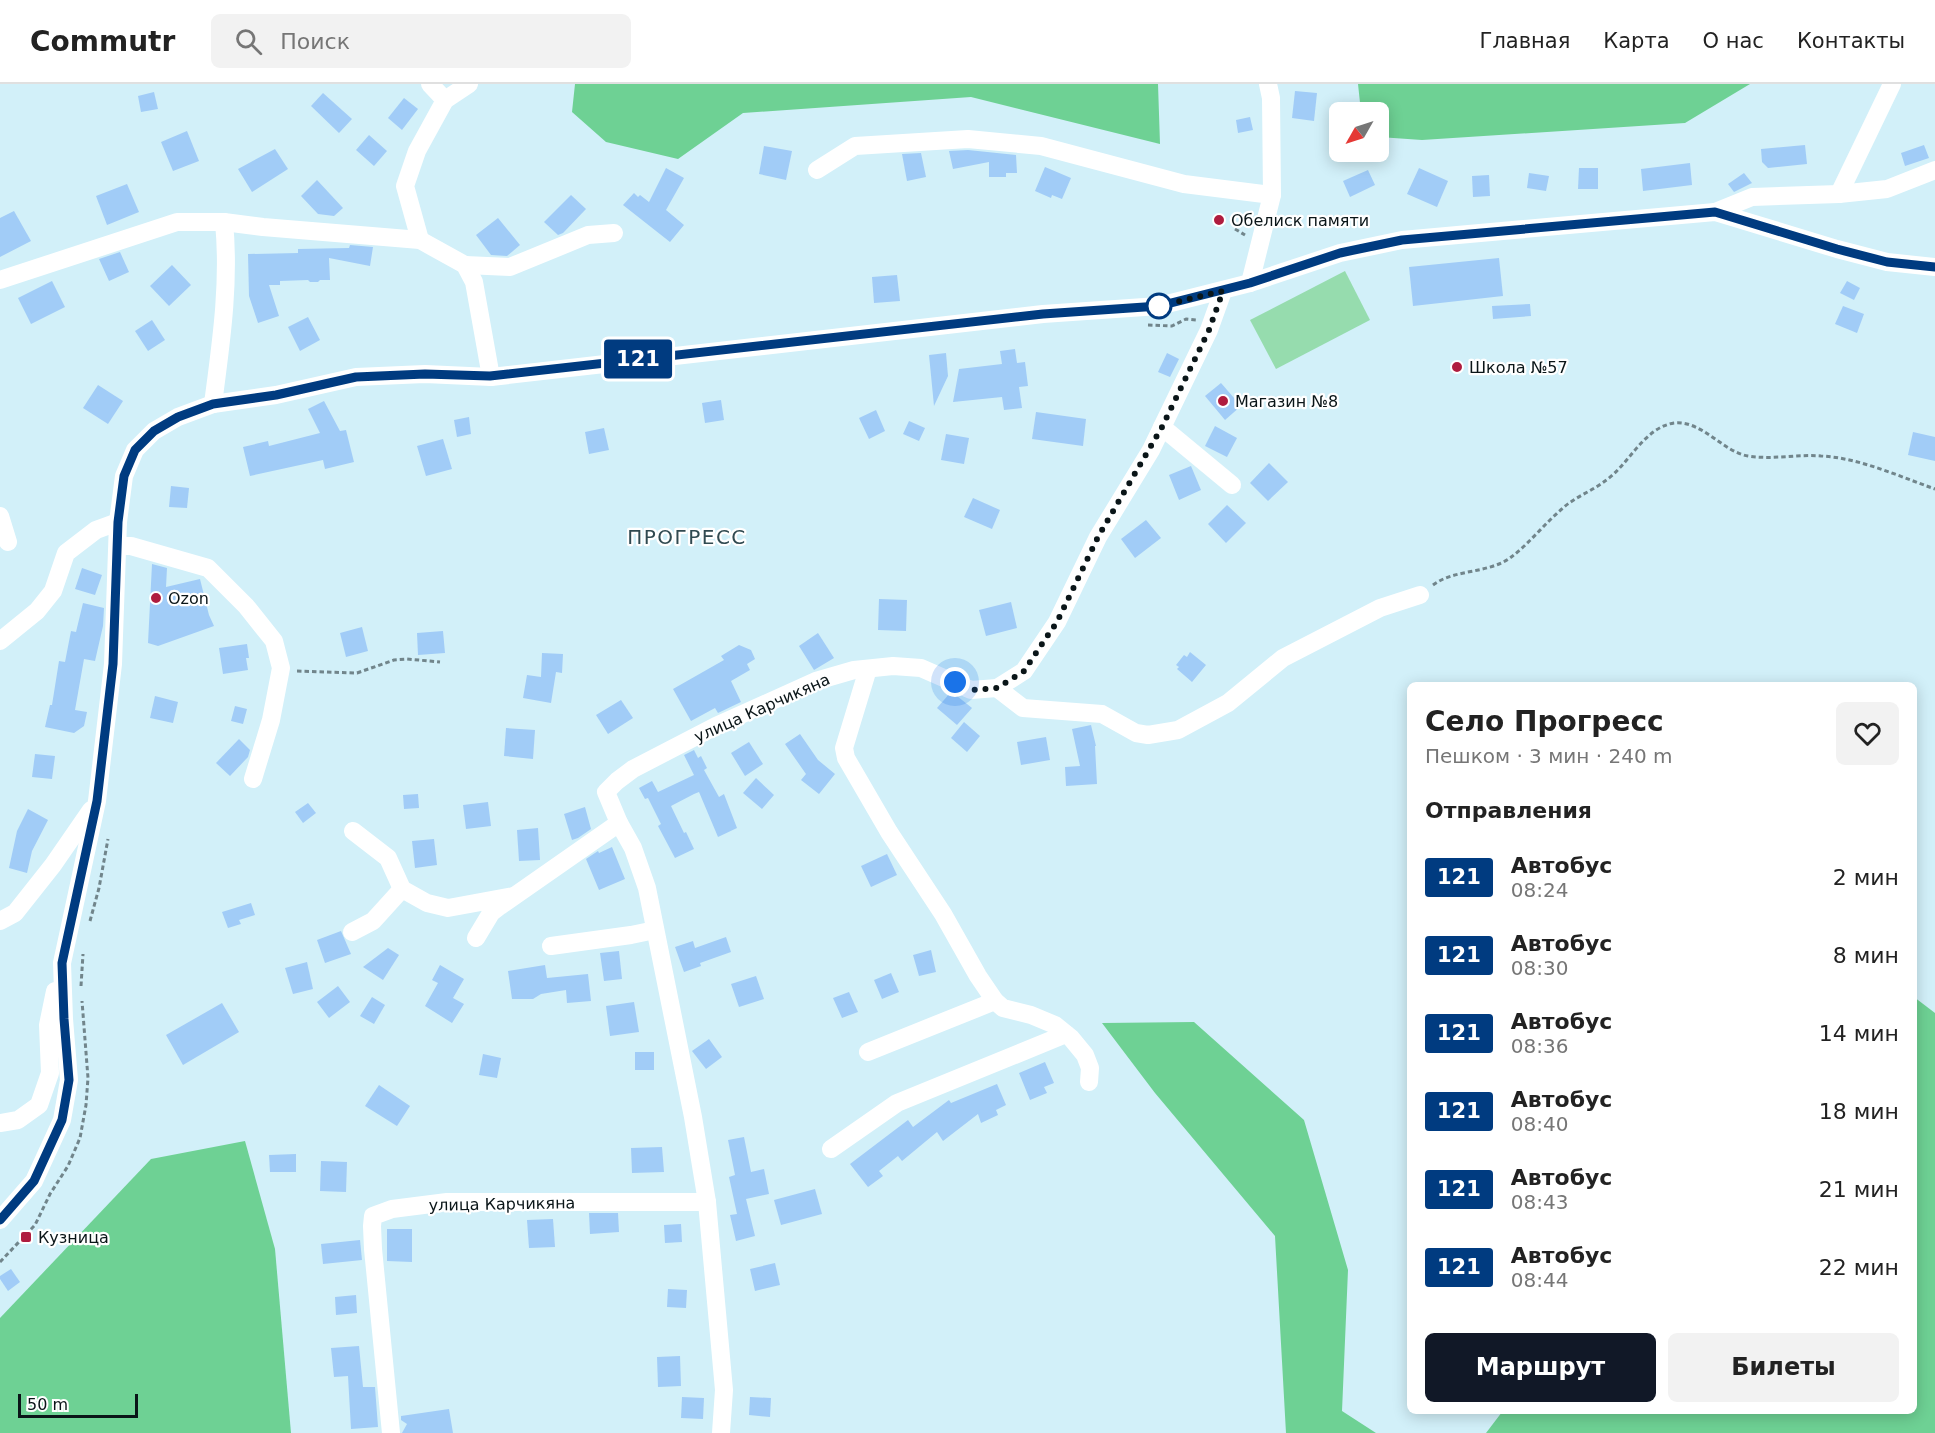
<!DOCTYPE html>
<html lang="ru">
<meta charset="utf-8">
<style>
:root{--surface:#fff;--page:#f2f2f2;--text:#222;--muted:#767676;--line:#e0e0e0;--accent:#111827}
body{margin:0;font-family:"DejaVu Sans",sans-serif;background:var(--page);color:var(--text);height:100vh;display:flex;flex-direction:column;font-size:22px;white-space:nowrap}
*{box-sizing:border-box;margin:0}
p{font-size:20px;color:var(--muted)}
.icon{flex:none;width:33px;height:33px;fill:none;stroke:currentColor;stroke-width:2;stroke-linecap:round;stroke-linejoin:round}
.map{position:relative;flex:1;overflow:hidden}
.drawer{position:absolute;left:1407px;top:598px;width:510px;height:732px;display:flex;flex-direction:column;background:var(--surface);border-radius:9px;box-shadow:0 3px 15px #0003}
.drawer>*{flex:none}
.badge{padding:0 12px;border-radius:4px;font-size:21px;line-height:39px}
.needle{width:39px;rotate:231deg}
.buttons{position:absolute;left:1329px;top:18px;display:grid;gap:12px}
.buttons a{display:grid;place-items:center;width:60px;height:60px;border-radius:9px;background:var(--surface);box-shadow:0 3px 15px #0003;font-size:30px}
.scale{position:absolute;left:18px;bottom:15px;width:120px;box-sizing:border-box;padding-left:6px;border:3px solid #0a1518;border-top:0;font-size:16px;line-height:21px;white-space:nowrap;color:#0a1518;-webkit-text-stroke:4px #fff;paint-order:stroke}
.you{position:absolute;width:30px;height:30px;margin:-15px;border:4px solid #fff;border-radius:50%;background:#1a73e8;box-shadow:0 0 0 9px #1a73e833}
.map>.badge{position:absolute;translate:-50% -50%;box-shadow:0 0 0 3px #fff}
h2{padding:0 18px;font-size:22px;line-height:54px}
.round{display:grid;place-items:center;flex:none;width:63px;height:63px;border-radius:9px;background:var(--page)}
.overview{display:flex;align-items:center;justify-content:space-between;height:102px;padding:0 18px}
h1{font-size:28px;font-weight:800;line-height:45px}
.primary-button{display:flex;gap:12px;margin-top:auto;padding:12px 18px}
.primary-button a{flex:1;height:69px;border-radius:9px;background:var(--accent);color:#fff;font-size:24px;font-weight:800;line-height:69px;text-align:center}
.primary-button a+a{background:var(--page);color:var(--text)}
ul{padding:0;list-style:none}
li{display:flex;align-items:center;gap:18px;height:78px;padding:0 18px}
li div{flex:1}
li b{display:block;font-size:22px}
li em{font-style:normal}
li .badge{min-width:66px;font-weight:700;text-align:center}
header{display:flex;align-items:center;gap:36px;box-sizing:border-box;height:84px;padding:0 30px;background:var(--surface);border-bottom:2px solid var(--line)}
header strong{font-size:28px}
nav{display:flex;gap:33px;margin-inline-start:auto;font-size:21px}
.search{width:420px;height:54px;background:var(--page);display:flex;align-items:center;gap:15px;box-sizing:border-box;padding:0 21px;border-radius:9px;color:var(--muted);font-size:22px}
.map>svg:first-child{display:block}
</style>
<header>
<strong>Commutr</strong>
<div class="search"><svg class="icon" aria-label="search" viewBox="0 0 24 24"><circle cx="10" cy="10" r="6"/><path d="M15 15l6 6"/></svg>Поиск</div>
<nav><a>Главная</a><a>Карта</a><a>О нас</a><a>Контакты</a></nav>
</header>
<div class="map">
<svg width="1935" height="1349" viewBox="0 0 1935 1349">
<rect width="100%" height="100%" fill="#d2f0f9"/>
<path fill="#96dcae" d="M1345,187L1370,236L1276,285L1250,236Z"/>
<g fill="#6ed194">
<path d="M575,0H1158L1160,60L971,13L743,29L678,75L606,58L572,28Z"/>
<path d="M1358,0H1750L1685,39L1422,56L1379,53L1378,28H1361Z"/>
<path d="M1914,913L1935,929V1349H1486L1502,1328H1914Z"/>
<path d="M1194,938L1304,1036L1348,1186L1342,1327L1376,1349H1286L1275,1152L1155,1009L1102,939Z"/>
<path d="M245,1057L275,1165L291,1349H0V1234L151,1075Z"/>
</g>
<g fill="#a1ccf7">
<path d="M1295,7L1317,9L1314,37L1292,34Z"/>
<path d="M154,8L158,25L141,28L138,12Z"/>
<path d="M323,9L352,35L339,49L311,22Z"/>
<path d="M404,14L418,25L402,46L388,34Z"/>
<path d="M1250,33L1253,46L1238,49L1236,36Z"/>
<path d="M187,47L199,77L173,87L161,58Z"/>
<path d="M369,51L387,67L374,82L356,66Z"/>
<path d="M1805,61L1807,80L1768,84L1762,78L1761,65Z"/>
<path d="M1924,61L1929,74L1905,82L1901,69Z"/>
<path d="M764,62L792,67L786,96L759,90Z"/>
<path d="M275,65L288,85L252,108L238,85Z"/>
<path d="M968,66L1016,71L1017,89H1006V93H989V78L953,85L949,67Z"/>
<path d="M921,69L926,93L907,97L902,70Z"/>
<path d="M1690,79L1692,101L1643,107L1641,85Z"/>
<path d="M1045,83L1071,94L1062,115L1052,111L1051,114L1035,107Z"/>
<path d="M666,84L684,94L666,126L684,141L670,158L623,121L634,109L638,113L640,111L649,118Z"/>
<path d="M1419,84L1448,97L1437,123L1407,110Z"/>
<path d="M1579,84H1598V105H1578Z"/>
<path d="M1368,86L1375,101L1350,113L1343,97Z"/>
<path d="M1529,89L1549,92L1546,107L1527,104Z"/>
<path d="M1744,89L1752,99L1734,108L1728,100Z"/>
<path d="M1489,91L1490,112L1473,113L1472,92Z"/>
<path d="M317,96L343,124L334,132L318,130L301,112Z"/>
<path d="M127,100L139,128L107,141L96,112Z"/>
<path d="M571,111L586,125L563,149L558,151L544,138Z"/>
<path d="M14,127L31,157L0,173V134Z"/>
<path d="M498,134L520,161L507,172L491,171L476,151Z"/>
<path d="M350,161L373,163L370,182L329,174L330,196H320L318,198H310L308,196L280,197V201H269L279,232L258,239L249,212L248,170L298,169V165L349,164Z"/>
<path d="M120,168L129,188L109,197L99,175Z"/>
<path d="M1499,174L1503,212L1413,222L1409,183Z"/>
<path d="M172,181L191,201L169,222L150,202Z"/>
<path d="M897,191L900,217L874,219L872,193Z"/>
<path d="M52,197L65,223L31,240L18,214Z"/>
<path d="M1847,197L1860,204L1854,216L1840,209Z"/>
<path d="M1530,220L1531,232L1493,235L1492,222Z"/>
<path d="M1843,222L1864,230L1857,249L1835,240Z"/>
<path d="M308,233L320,256L300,267L288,243Z"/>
<path d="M152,236L165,256L148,267L135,247Z"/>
<path d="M1015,265L1017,279L1025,278L1028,302L1019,303L1022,324L1004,326L1002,313L953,318L959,285L1002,280L1000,267Z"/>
<path d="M946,269L948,292L934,322L929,271Z"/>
<path d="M1167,269L1179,275L1170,293L1158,288Z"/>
<path d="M1221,299L1241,322L1225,336L1205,312Z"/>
<path d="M98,301L123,317L108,340L83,324Z"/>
<path d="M721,316L724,336L705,339L702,319Z"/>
<path d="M324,317L340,347L346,346L354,378L325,385L323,376L250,392L243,363L268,357L269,362L320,349L308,325Z"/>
<path d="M876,326L885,347L869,355L859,334Z"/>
<path d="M1036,328L1086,335L1083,362L1032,355Z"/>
<path d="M469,333L471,350L457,353L454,336Z"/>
<path d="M909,337L925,344L919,357L903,350Z"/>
<path d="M1215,342L1237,354L1227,373L1205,362Z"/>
<path d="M604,344L609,366L589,370L585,348Z"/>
<path d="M1913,348L1935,353V377L1908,371Z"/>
<path d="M946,350L969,354L964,380L941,376Z"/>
<path d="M443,355L452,385L426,392L417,362Z"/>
<path d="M1269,379L1288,398L1268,417L1250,399Z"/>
<path d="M1191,382L1201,406L1179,416L1169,391Z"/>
<path d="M171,402L189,404L187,424L169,423Z"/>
<path d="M973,414L1000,426L992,445L964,433Z"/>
<path d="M1227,421L1246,439L1226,459L1208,440Z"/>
<path d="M1146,436L1161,454L1135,474L1121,455Z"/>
<path d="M152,480L167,484L166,503L200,495L209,531L214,542L158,562L148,559Z"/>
<path d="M82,484L102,491L95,511L75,505Z"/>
<path d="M879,515L907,516L906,547L878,546Z"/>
<path d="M1011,518L1017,544L986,552L979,526Z"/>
<path d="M83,519L104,524L103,542L95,577L84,575L75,626L87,628L84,642L74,649L45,643L50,621H52L59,577L65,578L71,547L76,548Z"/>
<path d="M362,543L368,567L346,573L340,549Z"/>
<path d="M443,547L445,569L418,571L417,549Z"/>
<path d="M818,549L834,574L814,586L799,562Z"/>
<path d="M247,560L249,574H246L248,586L223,590L219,564Z"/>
<path d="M739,561L751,566L755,575L747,580L750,586L731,597L741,618L718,629L715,624L691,637L673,605L724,576L721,572Z"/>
<path d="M1190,568L1206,581L1192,598L1177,585L1179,583L1176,581L1184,571L1187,573Z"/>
<path d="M542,569L563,570L562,589L556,588L551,619L523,614L527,591L541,593Z"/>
<path d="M950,609L957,612L972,624L957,641L937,624Z"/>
<path d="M155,612L178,618L173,639L150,634Z"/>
<path d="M621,616L633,634L608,650L596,631Z"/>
<path d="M235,622L247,625L243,640L231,637Z"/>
<path d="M964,638L980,652L967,668L951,654Z"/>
<path d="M1091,641L1096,662H1095L1097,700L1066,702L1065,683L1080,682L1072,645Z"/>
<path d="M506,644L535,646L533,675L504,672Z"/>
<path d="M800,650L818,676L835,690L819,710L801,696L806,690L785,660Z"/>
<path d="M1046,653L1050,676L1021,681L1017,658Z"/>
<path d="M239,655L250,666L248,673L230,692L216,679Z"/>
<path d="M749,658L763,680L745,692L731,669Z"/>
<path d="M694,666L698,674L701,672L707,684L704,686L719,713L724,710L737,744L718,753L699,708L694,710L671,722L684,749L686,748L694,765L675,774L658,742L661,740L648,714L645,715L639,704L652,697L658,708L694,691L684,671Z"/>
<path d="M35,670L55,672L52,695L32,693Z"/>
<path d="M756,694L774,711L762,725L743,709Z"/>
<path d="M418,710L419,724L404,725L403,711Z"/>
<path d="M488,718L491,742L466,745L463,721Z"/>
<path d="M308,719L316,729L303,739L295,728Z"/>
<path d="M585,723L591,745L578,754L572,756L564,730Z"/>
<path d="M28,725L48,736L32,767L27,789L9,784L17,747Z"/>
<path d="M538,744L540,776L519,777L517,746Z"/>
<path d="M434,755L437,781L415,784L412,757Z"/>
<path d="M612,763L625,795L599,806L586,775L598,767L599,769Z"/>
<path d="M887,770L897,791L871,803L861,782Z"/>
<path d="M251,819L255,831L239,836L241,840L228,844L222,828Z"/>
<path d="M341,847L351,870L325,879L317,856Z"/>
<path d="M726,853L731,868L700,879L701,882L684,888L675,863L693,857L695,864Z"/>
<path d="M388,864L399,871L383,896L363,883Z"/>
<path d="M931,866L936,888L919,892L913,871Z"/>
<path d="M619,867L622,895L604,897L600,869Z"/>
<path d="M307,878L313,905L293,910L285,884Z"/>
<path d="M440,881L464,895L453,914L464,920L452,939L425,922L438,899L432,896Z"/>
<path d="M545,881L547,894L588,890L591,917L567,919L566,906L541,910L533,915H512L508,887Z"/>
<path d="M891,889L899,908L882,915L874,896Z"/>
<path d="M756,892L764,915L739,923L731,900Z"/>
<path d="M338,902L350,918L329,934L317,918Z"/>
<path d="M849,908L858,928L842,934L833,914Z"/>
<path d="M372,913L385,921L374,940L360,932Z"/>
<path d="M634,918L639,948L610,952L606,922Z"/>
<path d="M222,919L239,948L183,981L166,951Z"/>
<path d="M709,955L722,973L706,985L692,967Z"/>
<rect x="635" y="968" width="19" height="18"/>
<path d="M483,970L501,974L497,994L479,991Z"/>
<path d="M1045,978L1054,999L1044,1003L1047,1009L1030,1016L1019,989Z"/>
<path d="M997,1000L1006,1021L996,1026L998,1031L981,1039L978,1030L943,1057L937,1048L902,1077L898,1072L879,1087L883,1092L868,1103L850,1080L908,1036L913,1043L949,1016L951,1019Z"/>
<path d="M379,1001L410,1022L397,1042L365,1022Z"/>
<path d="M744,1053L751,1088L764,1085L769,1110L746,1115L755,1152L736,1157L730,1131L737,1130L729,1093L735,1091L728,1056Z"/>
<path d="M662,1063L664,1088L632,1089L631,1064Z"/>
<path d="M296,1070V1088H270L269,1071Z"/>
<path d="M321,1077L347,1078L346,1108L320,1107Z"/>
<path d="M815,1105L822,1130L781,1141L774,1116Z"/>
<path d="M589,1129H618L619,1148L590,1150Z"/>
<path d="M553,1135L555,1163L529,1164L527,1136Z"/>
<path d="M681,1140L682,1158L665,1159L664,1141Z"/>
<path d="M387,1145H412V1178L387,1177Z"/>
<path d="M360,1156L362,1176L323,1180L321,1160Z"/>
<path d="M775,1179L780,1201L755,1207L750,1185Z"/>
<path d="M11,1185L20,1198L8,1207L0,1195V1192Z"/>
<path d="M668,1205L687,1206L686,1224L667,1223Z"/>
<path d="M356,1211L357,1229L336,1231L335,1213Z"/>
<path d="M359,1262L363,1303H375L378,1343L351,1345L348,1292L334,1293L331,1264Z"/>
<path d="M680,1272L681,1302L658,1303L657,1273Z"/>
<path d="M682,1313L704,1314L703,1335L681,1334Z"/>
<path d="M750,1313L771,1314L770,1333L749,1331Z"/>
<path d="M449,1325L453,1349H402L407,1340L401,1336V1332Z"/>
</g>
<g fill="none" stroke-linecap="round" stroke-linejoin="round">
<g stroke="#71858b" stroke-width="3" stroke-dasharray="4.5 3" stroke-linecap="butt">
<path d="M1235,145L1245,151"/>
<path d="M1148,241L1172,242L1186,235L1196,236"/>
<path d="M1433,501C1454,485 1487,490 1510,474C1528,461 1545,439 1563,424C1575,413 1592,407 1605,397C1629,381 1643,344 1674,339C1702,336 1723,368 1748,372C1773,376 1797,370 1821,372C1860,374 1898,392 1935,405"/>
<path d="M297,587L357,589L394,576L407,575L440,578"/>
<path d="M90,837L99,804L108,755"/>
<path d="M81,902L83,870"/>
<path d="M0,1178L35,1141L50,1110L68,1082L80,1054L86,1021L88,994L82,917"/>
</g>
<g stroke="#fff" stroke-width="18">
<path d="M430,0L445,16"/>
<path d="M817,86L855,62L968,55L1041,62L1184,100L1272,111"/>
<path d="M1839,110L1892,0"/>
<path d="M1715,128L1752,113L1839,110L1887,105L1935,86"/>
<path d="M224,138L263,143L420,156L465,181L474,198L491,293"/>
<path d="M420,156L405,102L417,67L445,16L469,0"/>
<path d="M465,181L510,183L588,151L614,149"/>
<path d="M0,196L177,138H224C230,199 221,259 213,320"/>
<path d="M1250,199L1272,111L1271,14L1268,0"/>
<path d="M1162,343L1232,401"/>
<path d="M0,432L8,458"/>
<path d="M118,462H131L208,484L246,522L274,557L281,584L271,636L253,695"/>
<path d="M0,557L37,527L53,507L66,469L96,446L118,438"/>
<path d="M868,585L844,664L846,674L889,748L943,830L978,892L995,917L1003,924L1031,931L1055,941L1071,954L1085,971L1090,984L1089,998"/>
<path d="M997,604L1023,624L1102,630L1136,649L1148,651L1178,646L1228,619L1283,574L1380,524L1420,511"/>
<path d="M353,747L388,774L402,805L427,819L448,824L514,812"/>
<path d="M0,837L15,829L53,781L91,726"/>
<path d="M352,848L373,837L402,805"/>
<path d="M476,854L491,829L500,822L619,739"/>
<path d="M551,862L631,851L655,846"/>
<path d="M868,968L995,917"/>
<path d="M0,1039L18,1036L39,1021L50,989L48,941L55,907"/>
<path d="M831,1065L897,1019L1066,950"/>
<path d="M0,1136L34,1097L62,1036L69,996L64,935L62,879L97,717L113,580L118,438L124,392L135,366L154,347L178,333L213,320L276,311L356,293L425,290L491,293L1043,230L1159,222L1250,199L1340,169L1402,156L1715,128L1837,165L1887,178L1935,183"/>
<path d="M391,1349L373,1165L372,1142L373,1132L392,1125L447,1118H707"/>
<path d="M721,1349L724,1306L707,1118L693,1033L647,804L633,764L619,739L606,708L617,697L633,685L716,642L816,597L854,586L893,582L921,584L971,606L997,604L1024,587L1057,538L1098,453L1151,366L1209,246L1223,207"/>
</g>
</g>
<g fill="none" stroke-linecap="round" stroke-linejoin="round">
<g stroke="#fff" stroke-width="14">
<path id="line" d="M0,1136L34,1097L62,1036L69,996L64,935L62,879L97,717L113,580L118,438L124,392L135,366L154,347L178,333L213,320L276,311L356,293L425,290L490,292L1043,230L1159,222L1250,199L1340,169L1402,156L1715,128L1837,165L1887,178L1935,183"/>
</g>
<use href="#line" stroke="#003b80" stroke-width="9"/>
<path stroke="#0a1518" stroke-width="6" stroke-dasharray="0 10.8" d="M955,598L971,606L997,604L1024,587L1046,554L1057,538L1098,453L1162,343L1209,246L1223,207L1159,222"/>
</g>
<g fill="#af1c3f" stroke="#fff" stroke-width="2">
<circle cx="1219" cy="136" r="6"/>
<circle cx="1457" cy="283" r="6"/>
<circle cx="1223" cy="317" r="6"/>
<circle cx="156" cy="514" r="6"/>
<rect x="20" y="1147" width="12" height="12" rx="3"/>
</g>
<circle fill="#fff" stroke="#003b80" stroke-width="3" cx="1159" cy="222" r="12"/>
<g text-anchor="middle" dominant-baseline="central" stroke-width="4.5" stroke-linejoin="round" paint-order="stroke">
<g font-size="16" fill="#0a1518" stroke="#fff" text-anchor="start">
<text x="1231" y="136">Обелиск памяти</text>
<text x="1469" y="283">Школа №57</text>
<text x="1235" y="317">Магазин №8</text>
<text x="168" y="514">Ozon</text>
<text x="38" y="1153">Кузница</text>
</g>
<g font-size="16" fill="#0a1518" stroke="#fff">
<text transform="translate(762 624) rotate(-24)">улица Карчикяна</text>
<text transform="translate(502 1120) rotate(-1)">улица Карчикяна</text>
</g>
<g font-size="20" letter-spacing="1.5" fill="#304a51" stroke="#fff">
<text x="687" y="453">ПРОГРЕСС</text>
</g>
</g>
</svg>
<div class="buttons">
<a><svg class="needle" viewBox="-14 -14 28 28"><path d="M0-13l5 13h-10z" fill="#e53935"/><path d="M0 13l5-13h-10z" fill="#767676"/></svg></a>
</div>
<div class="scale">50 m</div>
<div class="you" style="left:955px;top:598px"></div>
<b class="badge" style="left:638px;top:275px;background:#003b80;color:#fff">121</b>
<section class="drawer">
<div class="overview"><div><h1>Село Прогресс</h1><p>Пешком · 3 мин · 240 m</p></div><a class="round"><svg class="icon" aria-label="heart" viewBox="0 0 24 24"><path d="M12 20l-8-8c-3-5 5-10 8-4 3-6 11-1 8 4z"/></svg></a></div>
<h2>Отправления</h2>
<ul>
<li><span class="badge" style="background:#003b80;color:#fff">121</span><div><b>Автобус</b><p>08:24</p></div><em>2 мин</em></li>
<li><span class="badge" style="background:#003b80;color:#fff">121</span><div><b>Автобус</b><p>08:30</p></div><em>8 мин</em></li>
<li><span class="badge" style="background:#003b80;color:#fff">121</span><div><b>Автобус</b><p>08:36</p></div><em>14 мин</em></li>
<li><span class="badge" style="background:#003b80;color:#fff">121</span><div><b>Автобус</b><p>08:40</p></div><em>18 мин</em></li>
<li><span class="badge" style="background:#003b80;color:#fff">121</span><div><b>Автобус</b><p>08:43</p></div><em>21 мин</em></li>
<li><span class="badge" style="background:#003b80;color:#fff">121</span><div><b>Автобус</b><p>08:44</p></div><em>22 мин</em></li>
</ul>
<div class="primary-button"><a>Маршрут</a><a>Билеты</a></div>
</section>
</div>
